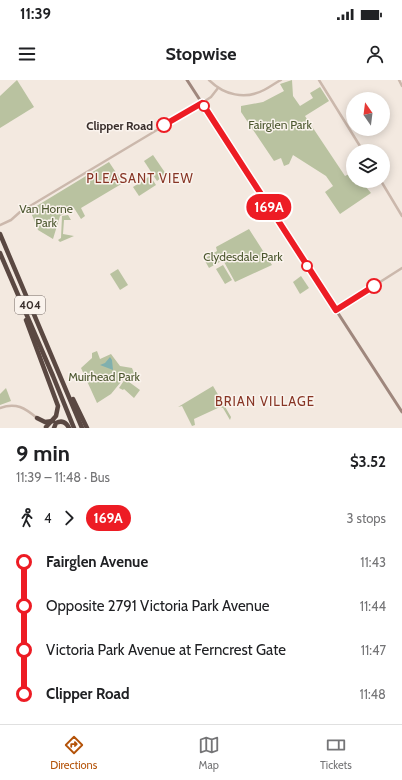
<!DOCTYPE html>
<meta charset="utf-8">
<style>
:root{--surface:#fff;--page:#f6f6f6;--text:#202124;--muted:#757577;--line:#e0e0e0;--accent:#b45309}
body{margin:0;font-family:Cabin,sans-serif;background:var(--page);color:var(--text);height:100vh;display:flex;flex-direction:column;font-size:15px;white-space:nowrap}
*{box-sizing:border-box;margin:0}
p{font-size:13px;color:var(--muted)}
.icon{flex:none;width:22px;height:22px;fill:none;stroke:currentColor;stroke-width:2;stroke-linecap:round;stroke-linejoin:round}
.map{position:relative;height:348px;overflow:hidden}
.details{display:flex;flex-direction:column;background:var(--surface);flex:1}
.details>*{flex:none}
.badge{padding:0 8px;border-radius:13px;font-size:14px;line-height:26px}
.needle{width:26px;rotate:346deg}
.buttons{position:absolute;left:346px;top:12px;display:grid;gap:8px}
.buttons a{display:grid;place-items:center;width:44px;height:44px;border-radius:50%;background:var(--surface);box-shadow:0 2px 10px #0003;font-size:20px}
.map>.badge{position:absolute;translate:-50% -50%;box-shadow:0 0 0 2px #fff}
.legs{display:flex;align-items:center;gap:6px;height:44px;padding:0 16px;font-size:13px}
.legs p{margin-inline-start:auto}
.summary{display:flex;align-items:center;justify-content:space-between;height:68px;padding:0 16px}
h1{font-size:22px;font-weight:700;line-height:30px}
ul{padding:0 16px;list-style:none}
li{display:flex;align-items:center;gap:14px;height:44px;font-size:15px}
li i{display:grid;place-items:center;width:6px;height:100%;margin:0 5px;background:currentColor}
li i::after{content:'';width:10px;height:10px;margin:-5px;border:3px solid;border-radius:50%;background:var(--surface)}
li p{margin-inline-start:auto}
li:first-child i{background:linear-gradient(#0000 50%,currentColor 0)}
li:last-child i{background:linear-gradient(currentColor 50%,#0000 0)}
.status{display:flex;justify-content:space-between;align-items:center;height:28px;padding:0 20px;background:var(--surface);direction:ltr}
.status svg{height:11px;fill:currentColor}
header{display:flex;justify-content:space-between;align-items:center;height:52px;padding:0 16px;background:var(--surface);font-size:18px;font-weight:700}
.menu{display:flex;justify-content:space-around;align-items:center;height:56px;border-top:1px solid var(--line);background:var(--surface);font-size:11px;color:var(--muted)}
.menu a{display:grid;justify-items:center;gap:2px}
.menu .on{color:var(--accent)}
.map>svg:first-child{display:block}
</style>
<div class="status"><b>11:39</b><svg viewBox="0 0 49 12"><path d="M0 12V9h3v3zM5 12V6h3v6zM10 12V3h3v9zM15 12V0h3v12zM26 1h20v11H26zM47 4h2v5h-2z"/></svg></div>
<header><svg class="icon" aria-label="menu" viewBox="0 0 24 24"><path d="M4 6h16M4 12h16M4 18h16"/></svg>Stopwise<svg class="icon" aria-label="person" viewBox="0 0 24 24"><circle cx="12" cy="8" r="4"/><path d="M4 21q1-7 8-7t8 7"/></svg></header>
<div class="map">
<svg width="402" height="348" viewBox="0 0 402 348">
<rect width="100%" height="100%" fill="#f3e9e0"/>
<g fill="#b9c2a0">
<path d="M17,0L34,27L0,48V16Z"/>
<path d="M292,0L293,16L300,26L313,18L310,13L320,7L329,21L305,36L345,96L353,92L352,99L356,105L361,101L371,113L340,134L325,112L333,106L326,96L293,75L289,84L284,86L281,78L274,81L241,32V26L263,22L284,11L280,4Z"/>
<path d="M153,75L166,94L157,101L144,81Z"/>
<path d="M109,82L123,103L81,128L85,136L81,139L74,128L60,136L53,159L38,150L30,130Z"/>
<path d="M150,96L156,105L139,116L133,107Z"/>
<path d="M68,135L71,140H64L63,154L74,156L60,162L58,160L61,158L62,136Z"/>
<path d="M249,149L272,185L235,202L223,180L209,188L204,179L217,171L216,167Z"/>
<path d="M223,185L232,200L225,204L216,189Z"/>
<path d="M118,189L128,205L120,210L110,194Z"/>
<path d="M301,196L309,208L300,214L293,202Z"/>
<path d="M97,271L100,279L111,274L120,286L132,288L135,296L125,297L111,314L97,323L81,288L92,278V273Z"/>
<path d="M125,299L140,310L134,318L124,309L123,310L119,308Z"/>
<path d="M213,306L231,337L230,340L223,328L220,327L194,339L195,345L192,346L182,326L178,327Z"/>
<path d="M6,308L11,321L0,325V314Z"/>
</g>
<path fill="#80b0ae" d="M110,277L112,280L113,290L100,285L105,283Z"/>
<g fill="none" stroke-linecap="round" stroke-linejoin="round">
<g stroke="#cbb8ac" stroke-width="2.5">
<path d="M209,0C224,15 245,20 264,10C270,7 275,3 281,0"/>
<path d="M319,0L363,71"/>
<path d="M399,0L402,6"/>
<path d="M381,101L402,136"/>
<path d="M0,145L11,140L20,132L202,23L211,17L218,8"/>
<path d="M336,230L402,188"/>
<path d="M0,328C16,322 25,328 37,338"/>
</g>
<path stroke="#9f877d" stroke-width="3" d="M187,0L402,332"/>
<g stroke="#5a4842" stroke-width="4.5">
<path d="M0,154L82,348"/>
<path d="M0,173L53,296L74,348"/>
<path d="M26,240L58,326L56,336L46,347"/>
<path d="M73,319L87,348"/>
<path d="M37,338L45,342L53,341"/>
<path d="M54,348L56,343C62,340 66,342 69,348"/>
</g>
</g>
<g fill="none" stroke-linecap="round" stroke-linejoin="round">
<g stroke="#fff" stroke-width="9">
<path id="line-1" d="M164,45L202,23L336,230L374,206"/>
</g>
<use href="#line-1" stroke="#ed1c24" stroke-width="6"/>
</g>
<g fill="#fff" stroke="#ed1c24" stroke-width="2">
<circle cx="204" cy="26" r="5"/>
<circle cx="164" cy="45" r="7"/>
<circle cx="307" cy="186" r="5"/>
<circle cx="374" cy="206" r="7"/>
</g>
<g text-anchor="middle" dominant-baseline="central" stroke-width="3" stroke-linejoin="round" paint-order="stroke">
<rect fill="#faf3ed" stroke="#736965" stroke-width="1" x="15" y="216" width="30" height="18" rx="3"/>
<g font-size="11" font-weight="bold" fill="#392e2b">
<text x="30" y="225">404</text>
</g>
<g font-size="12" fill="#4c572f" stroke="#faf3ed">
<text x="280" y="44">Fairglen Park</text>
<text x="46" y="128">Van Horne<tspan x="46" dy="14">Park</tspan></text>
<text x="243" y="176">Clydesdale Park</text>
<text x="104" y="296">Muirhead Park</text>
</g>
<g font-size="12" font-weight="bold" fill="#392e2b" stroke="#faf3ed" text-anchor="end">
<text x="153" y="45">Clipper Road</text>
</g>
<g font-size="13" letter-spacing="1" fill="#873525" stroke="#faf3ed">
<text x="140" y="98">PLEASANT VIEW</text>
<text x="265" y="321">BRIAN VILLAGE</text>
</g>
</g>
</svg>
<div class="buttons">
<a><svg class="needle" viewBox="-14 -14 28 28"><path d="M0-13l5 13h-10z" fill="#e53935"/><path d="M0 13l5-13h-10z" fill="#757577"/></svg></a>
<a><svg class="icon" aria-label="layers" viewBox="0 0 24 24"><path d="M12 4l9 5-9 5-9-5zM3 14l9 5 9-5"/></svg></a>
</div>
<b class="badge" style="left:269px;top:127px;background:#ed1c24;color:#fff">169A</b>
</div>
<section class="details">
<div class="summary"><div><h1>9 min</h1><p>11:39 – 11:48 · Bus</p></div><b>$3.52</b></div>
<div class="legs"><svg class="icon" aria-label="walk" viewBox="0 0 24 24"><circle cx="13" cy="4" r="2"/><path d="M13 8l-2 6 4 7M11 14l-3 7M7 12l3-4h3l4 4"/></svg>4<svg class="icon" aria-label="forward" viewBox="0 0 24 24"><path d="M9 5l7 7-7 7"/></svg><b class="badge" style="background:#ed1c24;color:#fff">169A</b><p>3 stops</p></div>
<ul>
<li><i style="color:#ed1c24"></i><b>Fairglen Avenue</b><p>11:43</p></li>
<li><i style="color:#ed1c24"></i><span>Opposite 2791 Victoria Park Avenue</span><p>11:44</p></li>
<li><i style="color:#ed1c24"></i><span>Victoria Park Avenue at Ferncrest Gate</span><p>11:47</p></li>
<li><i style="color:#ed1c24"></i><b>Clipper Road</b><p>11:48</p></li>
</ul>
</section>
<nav class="menu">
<a class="on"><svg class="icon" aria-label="directions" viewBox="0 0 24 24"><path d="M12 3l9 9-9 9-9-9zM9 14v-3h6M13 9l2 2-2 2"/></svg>Directions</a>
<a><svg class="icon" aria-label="map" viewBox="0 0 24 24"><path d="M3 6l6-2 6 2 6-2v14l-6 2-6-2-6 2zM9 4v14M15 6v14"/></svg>Map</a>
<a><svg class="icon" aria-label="tickets" viewBox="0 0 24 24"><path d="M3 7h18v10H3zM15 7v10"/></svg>Tickets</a>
</nav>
